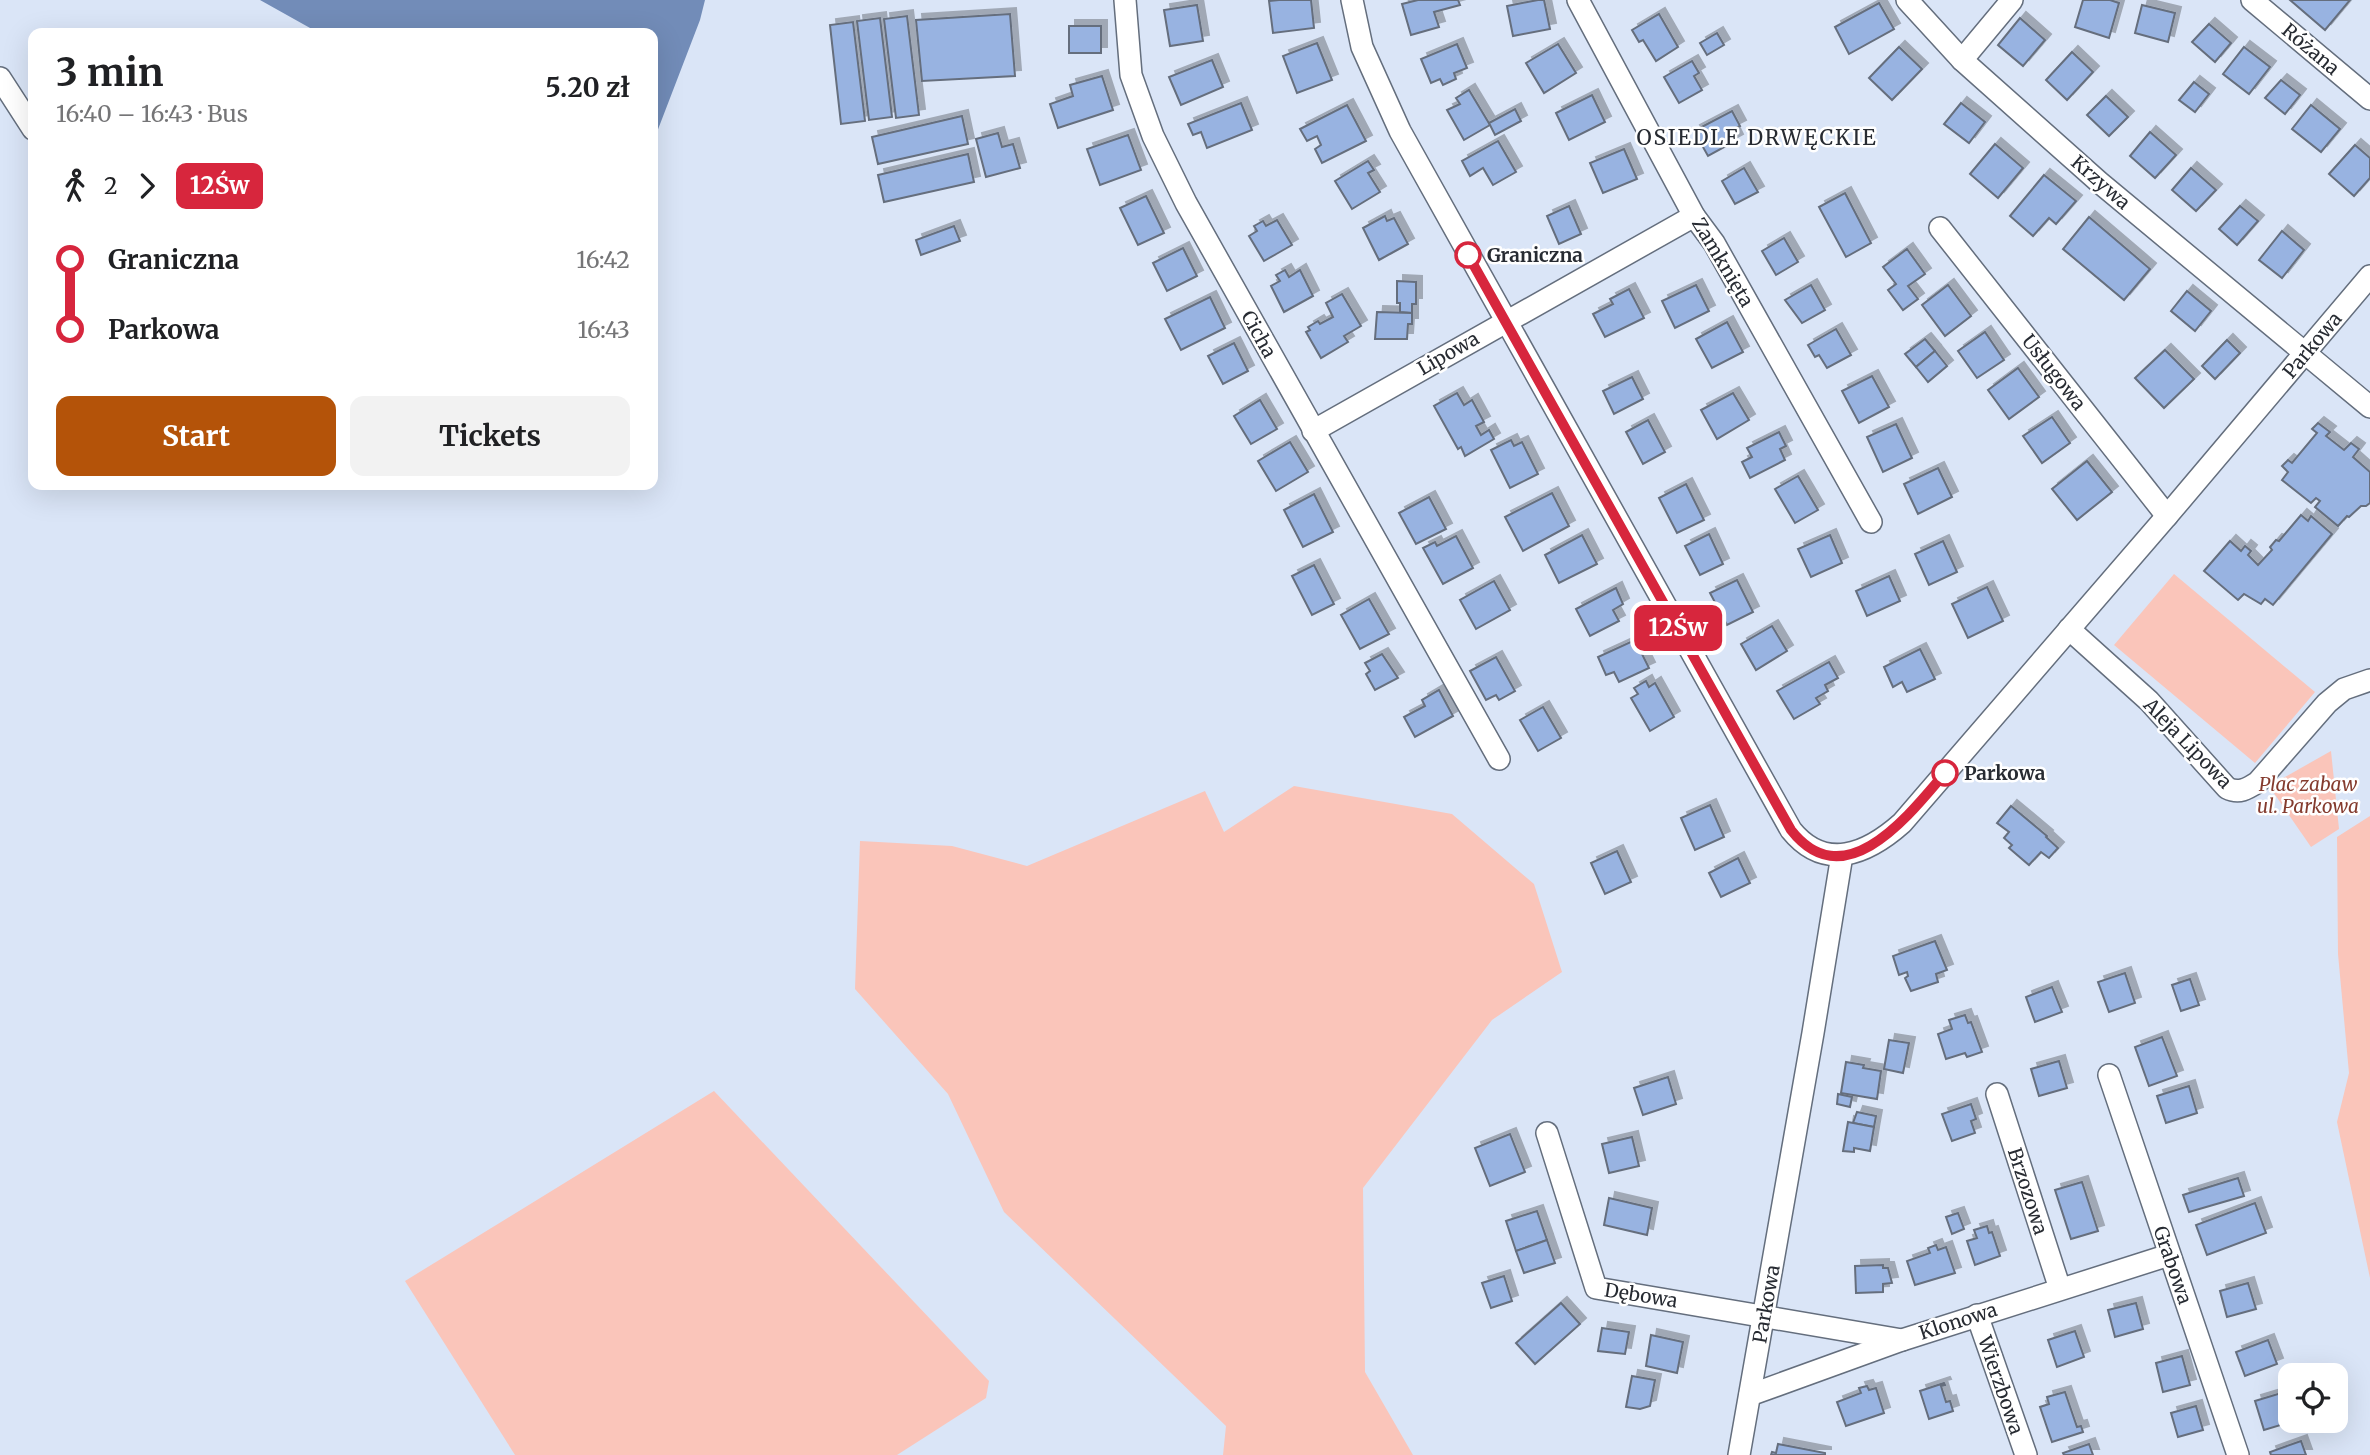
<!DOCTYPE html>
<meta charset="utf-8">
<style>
:root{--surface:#fff;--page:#f2f2f2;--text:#202124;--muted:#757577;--accent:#b45309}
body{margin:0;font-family:Merriweather,serif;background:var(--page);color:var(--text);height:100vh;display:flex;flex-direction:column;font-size:26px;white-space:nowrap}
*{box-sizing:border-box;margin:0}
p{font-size:23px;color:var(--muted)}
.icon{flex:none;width:38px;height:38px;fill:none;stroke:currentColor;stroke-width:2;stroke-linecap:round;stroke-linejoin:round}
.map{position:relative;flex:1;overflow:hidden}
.details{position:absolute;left:28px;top:28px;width:630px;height:462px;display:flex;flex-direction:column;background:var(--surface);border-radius:14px;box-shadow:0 7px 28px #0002}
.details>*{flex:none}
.badge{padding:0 14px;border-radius:10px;font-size:24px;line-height:46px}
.fabs{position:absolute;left:2278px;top:1363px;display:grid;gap:14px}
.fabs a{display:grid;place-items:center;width:70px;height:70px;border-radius:14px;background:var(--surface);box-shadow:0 7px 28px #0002;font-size:35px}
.map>.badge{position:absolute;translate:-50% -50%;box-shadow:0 0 0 4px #fff}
.legs{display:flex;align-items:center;gap:10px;height:77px;padding:0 28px;font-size:23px}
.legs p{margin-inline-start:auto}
.headline{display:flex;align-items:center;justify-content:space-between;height:119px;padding:0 28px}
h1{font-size:38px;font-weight:700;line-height:52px}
.primary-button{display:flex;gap:14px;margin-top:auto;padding:14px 28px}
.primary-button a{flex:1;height:80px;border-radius:14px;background:var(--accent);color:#fff;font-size:28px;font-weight:700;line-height:80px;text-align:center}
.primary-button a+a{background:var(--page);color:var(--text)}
ul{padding:0 28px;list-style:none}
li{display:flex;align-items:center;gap:24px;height:70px;font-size:26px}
li i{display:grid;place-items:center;width:10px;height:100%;margin:0 9px;background:currentColor}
li i::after{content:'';width:18px;height:18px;margin:-9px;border:5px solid;border-radius:50%;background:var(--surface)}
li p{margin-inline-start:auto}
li:first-child i{background:linear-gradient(#0000 50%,currentColor 0)}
li:last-child i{background:linear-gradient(currentColor 50%,#0000 0)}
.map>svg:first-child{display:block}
</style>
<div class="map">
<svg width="2370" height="1455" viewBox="0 0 2370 1455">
<defs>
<filter id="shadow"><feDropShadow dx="6" dy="-6" stdDeviation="0" flood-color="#0004"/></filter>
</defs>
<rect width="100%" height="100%" fill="#dae5f7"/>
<g fill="#fac5ba">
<path d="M2174,574L2315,692L2255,763L2114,645Z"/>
<path d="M2331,751L2339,829L2311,847L2269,786Z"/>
<path d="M1294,786L1452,814L1534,884L1562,972L1492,1020L1363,1188L1365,1372L1413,1455H1223L1226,1426L1004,1212L948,1094L855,989L860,841L952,846L1027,866L1205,791L1224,832Z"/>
<path d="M2370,816V1278L2337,1122L2349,1073L2338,954L2337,837Z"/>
<path d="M714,1091L989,1381L986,1398L897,1455H515L405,1281Z"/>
</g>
<path fill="#728cb8" d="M260,0H705L700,20L657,132L653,136V33H319Z"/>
<g fill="#98b3e1" stroke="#656e7d" stroke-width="2" filter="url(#shadow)">
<path d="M1279,0H1311L1314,28L1273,33L1269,1Z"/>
<path d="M1418,0H1458L1460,5L1434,12L1439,27L1411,35L1402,4Z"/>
<path d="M1538,0H1544L1550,29L1513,36L1507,6Z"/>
<path d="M2083,0H2110L2119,3L2109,38L2075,27Z"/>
<path d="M2290,0H2350L2325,30Z"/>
<path d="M1879,3L1894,29L1849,54L1835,27Z"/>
<path d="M1197,5L1203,41L1170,46L1164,10Z"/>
<path d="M2142,5L2175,13L2168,42L2135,33Z"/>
<path d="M1010,14L1015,76L922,81L916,20Z"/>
<path d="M1659,14L1678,47L1656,61L1643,40L1639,42L1632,30Z"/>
<path d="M907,16L919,115L896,118L884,19Z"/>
<path d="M880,18L892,117L869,120L857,21Z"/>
<path d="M2020,18L2045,40L2023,66L1998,45Z"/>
<path d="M853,22L865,121L841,124L830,25Z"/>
<path d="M2209,24L2231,43L2215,62L2192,42Z"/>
<rect x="1069" y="26" width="32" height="27"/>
<path d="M1717,33L1724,45L1707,55L1700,43Z"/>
<path d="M1317,43L1332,80L1297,93L1283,56Z"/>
<path d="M1457,44L1467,68L1454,73L1456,79L1443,85L1440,79L1431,83L1421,59Z"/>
<path d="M1558,44L1576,73L1544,93L1526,63Z"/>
<path d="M1899,47L1922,69L1892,100L1869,78Z"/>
<path d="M2244,47L2270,67L2249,94L2223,74Z"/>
<path d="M2072,52L2093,72L2067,100L2046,80Z"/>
<path d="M1212,60L1223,87L1181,105L1169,77Z"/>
<path d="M1692,61L1699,73L1694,76L1702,90L1679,103L1664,77Z"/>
<path d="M1102,76L1113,110L1058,128L1050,104L1073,96L1070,85Z"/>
<path d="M2281,80L2300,95L2285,114L2265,98Z"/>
<path d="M2194,82L2209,94L2195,112L2179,100Z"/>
<path d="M1469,90L1490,125L1464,140L1447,110L1460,104L1456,98Z"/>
<path d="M1592,95L1605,122L1569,140L1556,113Z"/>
<path d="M2106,96L2128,117L2109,136L2087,115Z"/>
<path d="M1241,103L1252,130L1207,148L1201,132L1193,135L1188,124Z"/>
<path d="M1961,103L1985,122L1969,143L1944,124Z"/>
<path d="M1347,105L1366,141L1322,163L1315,149L1321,145L1317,136L1307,141L1300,129Z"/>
<path d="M2311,105L2340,129L2321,152L2292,129Z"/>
<path d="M1515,109L1521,121L1495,135L1489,123Z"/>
<path d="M1732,111L1740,126L1732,130L1737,140L1708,156L1694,131Z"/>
<path d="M962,116L968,144L878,164L872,137Z"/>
<path d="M2150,132L2176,155L2155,178L2130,156Z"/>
<path d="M998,133L1002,147L1013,144L1020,168L986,177L976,139Z"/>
<path d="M1128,135L1141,170L1100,185L1087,149Z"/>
<path d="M1498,141L1516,172L1493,185L1483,168L1470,176L1462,161Z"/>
<path d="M1995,144L2023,168L1998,198L1970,174Z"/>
<path d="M2355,145L2370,158V178L2354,196L2329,174Z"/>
<path d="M1624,149L1637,179L1603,193L1590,163Z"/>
<path d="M968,154L974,182L884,202L878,175Z"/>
<path d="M1368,161L1374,170L1368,173L1380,192L1352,209L1335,181Z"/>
<path d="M1744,168L1758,192L1735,204L1722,181Z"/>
<path d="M2191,168L2216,190L2196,211L2172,190Z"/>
<path d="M2044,175L2076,201L2056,224L2049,218L2033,236L2010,216Z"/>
<path d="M1845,193L1871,243L1846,257L1819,207Z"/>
<path d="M1146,196L1164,233L1138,245L1120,208Z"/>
<path d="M1569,206L1581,234L1559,244L1547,216Z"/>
<path d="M2240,206L2258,221L2237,245L2219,229Z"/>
<path d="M1385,216L1387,221L1394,218L1408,244L1379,260L1363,228Z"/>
<path d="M2089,217L2150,269L2124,300L2063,249Z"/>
<path d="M1277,220L1292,245L1264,261L1249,236L1257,231L1254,226L1263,221L1266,226Z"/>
<path d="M954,226L960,241L921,255L916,240Z"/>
<path d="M2282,231L2304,250L2282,278L2259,260Z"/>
<path d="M1784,238L1798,262L1776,275L1762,251Z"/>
<path d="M1183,248L1197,276L1167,291L1153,263Z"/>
<path d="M1907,249L1925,274L1908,286L1918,299L1903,310L1888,290L1896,284L1883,267Z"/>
<path d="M1285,270L1289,277L1300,270L1313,296L1284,312L1271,286L1280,281L1276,275Z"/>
<path d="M1397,281L1416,282V304H1412V313L1400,312V303H1397Z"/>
<path d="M1696,285L1709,311L1675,328L1662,301Z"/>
<path d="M1811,285L1825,310L1802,323L1785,300Z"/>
<path d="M1948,285L1971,316L1945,336L1922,305Z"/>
<path d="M1629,289L1644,318L1605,337L1593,314L1613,304L1610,299Z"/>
<path d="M2187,291L2211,311L2195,331L2171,311Z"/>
<path d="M1342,294L1361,326L1344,336L1348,342L1321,358L1306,332L1310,330L1308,327L1318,321L1320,324L1333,317L1326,303Z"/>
<path d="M1210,297L1225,328L1181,350L1165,319Z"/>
<path d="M1377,312L1412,313V324H1408L1407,339H1375Z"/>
<path d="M1727,322L1743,352L1712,368L1696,339Z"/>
<path d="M1836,329L1851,355L1827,368L1819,355L1815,357L1808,345Z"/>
<path d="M1985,332L2004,360L1977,378L1958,351Z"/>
<path d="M1925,339L1935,351L1916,367L1905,354Z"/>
<path d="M2227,340L2240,353L2215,379L2202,366Z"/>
<path d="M1234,343L1248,371L1223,384L1208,356Z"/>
<path d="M2165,350L2194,379L2164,408L2135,378Z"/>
<path d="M1935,351L1947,366L1928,382L1916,367Z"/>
<path d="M2018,368L2039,397L2009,419L1988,390Z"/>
<path d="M1872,376L1889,407L1859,423L1842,391Z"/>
<path d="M1632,377L1643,399L1614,414L1603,391Z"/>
<path d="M1457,393L1464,405L1472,400L1484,422L1476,426L1481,435L1489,430L1494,439L1465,456L1461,447L1458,449L1434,406Z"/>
<path d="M1733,393L1749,420L1717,439L1701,410Z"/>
<path d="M1260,400L1277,429L1251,444L1234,416Z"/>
<path d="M2052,417L2070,443L2042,463L2023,436Z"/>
<path d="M1648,420L1665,452L1643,464L1626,432Z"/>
<path d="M2318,423L2330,432L2326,436L2344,450L2351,443L2359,449L2353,457L2370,472V503L2366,506H2361L2349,517L2347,516L2338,526L2315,507L2320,501L2316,498L2311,503L2282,480L2288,472L2282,466L2288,460L2292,463L2317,433L2312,429Z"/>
<path d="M1896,424L1912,458L1883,472L1867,437Z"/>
<path d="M1779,432L1786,446L1780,449L1785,460L1750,478L1742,462L1752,457L1747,448Z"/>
<path d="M1511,440L1514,446L1522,442L1538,474L1510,488L1491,450Z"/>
<path d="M1290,442L1308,472L1276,491L1258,461Z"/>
<path d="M2087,461L2112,492L2077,520L2052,489Z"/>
<path d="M1938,468L1952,497L1918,514L1904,484Z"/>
<path d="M1798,476L1818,510L1795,523L1775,489Z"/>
<path d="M1686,484L1704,520L1677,533L1659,498Z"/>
<path d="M1552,493L1569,526L1523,551L1505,517Z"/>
<path d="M1314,494L1333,532L1303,547L1284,510Z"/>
<path d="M1429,497L1446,529L1416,544L1399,513Z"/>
<path d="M2301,515L2308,521L2311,516L2332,534L2273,605L2265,599L2261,604L2244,594L2238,600L2204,571L2230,541L2241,551L2245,546L2251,551L2248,555L2258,565L2272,550L2270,547L2276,540L2279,541Z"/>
<path d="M1709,534L1723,564L1700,575L1685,546Z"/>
<path d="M1582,535L1597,564L1559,583L1545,555Z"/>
<path d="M1830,535L1842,563L1811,577L1798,549Z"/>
<path d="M1456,536L1473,568L1443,584L1423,548L1435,542L1437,546Z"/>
<path d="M1943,541L1957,572L1929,585L1915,554Z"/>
<path d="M1314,565L1334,604L1312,615L1292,576Z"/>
<path d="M1889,576L1900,601L1867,616L1856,591Z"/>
<path d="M1737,580L1753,612L1727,625L1710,593Z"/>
<path d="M1494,581L1510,610L1476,629L1460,600Z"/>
<path d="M1987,587L2003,621L1968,638L1952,604Z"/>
<path d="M1616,588L1623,604L1613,610L1619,621L1590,636L1576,609Z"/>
<path d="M1369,599L1389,634L1360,649L1341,615Z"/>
<path d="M1772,626L1787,651L1756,670L1741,644Z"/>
<path d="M1635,640L1649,668L1619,682L1614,672L1606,675L1598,657Z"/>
<path d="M1920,649L1935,679L1907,692L1902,682L1893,687L1884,667Z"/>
<path d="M1382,654L1398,678L1375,690L1366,674L1370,671L1365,663Z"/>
<path d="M1496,657L1515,691L1499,700L1496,695L1486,700L1470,671Z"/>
<path d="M1829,662L1838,678L1825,685L1828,691L1816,698L1820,704L1794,719L1777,691Z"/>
<path d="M1646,681L1649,687L1655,683L1674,717L1650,731L1631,698L1638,694L1634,688Z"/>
<path d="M1439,690L1453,716L1415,737L1404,717L1425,706L1422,700Z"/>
<path d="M1543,707L1561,738L1538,751L1520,720Z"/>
<path d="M1710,805L1724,837L1695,850L1681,818Z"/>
<path d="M2011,806L2047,836L2046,837L2058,848L2049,858L2041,852L2029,865L2009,848L2012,845L2004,838L2009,832L1997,823Z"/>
<path d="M1617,851L1631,882L1605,894L1591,863Z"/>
<path d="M1738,858L1750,883L1721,897L1709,873Z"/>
<path d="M1935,941L1947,970L1936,974L1938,982L1911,991L1905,978L1908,976L1907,972L1899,975L1893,956Z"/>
<path d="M2125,973L2135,1003L2109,1012L2098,982Z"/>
<path d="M2190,979L2199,1005L2181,1011L2172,985Z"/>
<path d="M2052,987L2062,1012L2035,1022L2026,997Z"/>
<path d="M1965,1015L1968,1023L1971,1022L1982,1052L1967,1057L1965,1053L1946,1059L1938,1034L1952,1029L1949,1020Z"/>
<path d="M2162,1037L2177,1076L2149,1086L2135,1047Z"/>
<path d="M1889,1040L1909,1043L1903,1073L1884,1069Z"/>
<path d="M2059,1061L2067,1088L2039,1096L2031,1069Z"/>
<path d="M1846,1062L1864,1065L1863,1068L1881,1071L1877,1099L1841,1093Z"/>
<path d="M1668,1077L1676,1104L1643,1115L1634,1088Z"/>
<path d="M2189,1086L2197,1113L2166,1123L2157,1096Z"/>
<path d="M1838,1094L1852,1097L1850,1107L1837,1104Z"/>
<path d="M1971,1104L1976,1119L1971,1121L1975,1133L1952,1141L1942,1114Z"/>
<path d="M1857,1112L1876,1116L1874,1127L1853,1123Z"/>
<path d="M1848,1122L1874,1127L1870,1151L1854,1148V1152L1843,1151Z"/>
<path d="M1510,1134L1525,1172L1490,1186L1475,1148Z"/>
<path d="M1632,1137L1639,1166L1609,1173L1602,1144Z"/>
<path d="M2238,1178L2244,1196L2189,1212L2183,1195Z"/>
<path d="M2082,1182L2098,1231L2071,1239L2055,1190Z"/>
<path d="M1609,1198L1652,1208L1647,1235L1604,1225Z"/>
<path d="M2255,1203L2266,1233L2207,1255L2196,1225Z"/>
<path d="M1537,1211L1547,1240L1516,1251L1506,1221Z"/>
<path d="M1958,1213L1964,1229L1952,1234L1946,1217Z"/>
<path d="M1987,1226L1989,1233L1992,1232L2000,1256L1975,1265L1967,1241L1977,1238L1974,1230Z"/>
<path d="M1547,1240L1555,1263L1524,1273L1516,1251Z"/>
<path d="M1936,1245L1938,1250L1946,1247L1955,1273L1915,1285L1907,1261L1930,1253L1928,1248Z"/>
<path d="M1883,1265V1268H1888L1892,1283L1883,1284V1292L1856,1293L1855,1266Z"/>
<path d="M1504,1276L1512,1301L1491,1308L1482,1283Z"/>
<path d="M2248,1283L2256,1309L2227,1317L2220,1291Z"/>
<path d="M1561,1303L1580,1324L1535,1364L1516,1343Z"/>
<path d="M2136,1303L2143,1329L2115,1337L2108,1310Z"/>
<path d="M1602,1328L1629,1332L1625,1354L1598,1351Z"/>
<path d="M2075,1331L2084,1357L2057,1367L2048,1340Z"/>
<path d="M1651,1335L1683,1342L1677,1373L1646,1366Z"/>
<path d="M2268,1340L2277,1364L2245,1376L2236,1352Z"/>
<path d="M2182,1356L2190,1385L2163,1392L2156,1363Z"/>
<path d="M1632,1376L1655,1380L1650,1406L1640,1409L1626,1407Z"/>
<path d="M1944,1383L1945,1385L1941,1386L1946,1402L1950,1401L1953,1411L1929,1419L1920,1391Z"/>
<path d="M1867,1386L1869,1390L1876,1388L1884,1413L1846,1426L1837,1402L1861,1393L1859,1388Z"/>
<path d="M2288,1391L2291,1401V1421H2294L2264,1430L2255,1401Z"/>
<path d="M2065,1392L2077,1427L2081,1426L2083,1432L2052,1442L2040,1407L2049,1404L2047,1397Z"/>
<path d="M2196,1406L2203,1430L2178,1437L2171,1413Z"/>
<path d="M2301,1441L2306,1455H2271L2270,1452Z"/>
<path d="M1778,1444L1825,1453V1455H1771L1772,1452L1776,1453Z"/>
<path d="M2089,1444L2093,1455H2064L2063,1453Z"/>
</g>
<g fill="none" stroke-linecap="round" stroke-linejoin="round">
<g stroke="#646e7d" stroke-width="24">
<g id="minor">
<path d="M1125,0L1131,75L1153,136L1186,203L1499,759"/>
<path d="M1352,0L1362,47L1400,131L1791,830C1825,872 1867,854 1902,823L2167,516L2370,276"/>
<path d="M1578,0L1694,216L1714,243L1871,522"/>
<path d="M1907,0L1962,60L2099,182L2370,407"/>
<path d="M2252,0L2370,99"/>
<path d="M1962,60L2012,0"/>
<path d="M0,78L33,129"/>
<path d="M1940,228L2167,516"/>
<path d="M1313,431L1694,216"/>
<path d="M2069,629L2149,701L2227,788C2239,794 2247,789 2258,782L2327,703L2344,689L2370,680"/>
<path d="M2109,1075L2238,1455"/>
<path d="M1997,1094L2060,1289"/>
<path d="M1547,1133L1596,1288L1902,1340"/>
<path d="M1977,1315L2026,1455"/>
<path d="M1750,1395L1902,1340L2169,1255"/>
<path d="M1739,1455L1813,1033L1842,855"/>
</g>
</g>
<use href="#minor" stroke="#fff" stroke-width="21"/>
</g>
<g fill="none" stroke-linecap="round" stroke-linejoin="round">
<g stroke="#fff" stroke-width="16">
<path id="line-1" d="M1468,255L1791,830C1845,899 1910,814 1945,773"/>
</g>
<use href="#line-1" stroke="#d7263d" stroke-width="10"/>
</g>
<g fill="#fff" stroke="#d7263d" stroke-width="3.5">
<circle cx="1468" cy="255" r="12"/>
<circle cx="1945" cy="773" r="12"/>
</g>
<g text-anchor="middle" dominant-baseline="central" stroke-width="5" stroke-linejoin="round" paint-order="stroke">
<g font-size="19" fill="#272b32" stroke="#fff">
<text transform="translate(2311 49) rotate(40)">Różana</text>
<text transform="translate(2101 182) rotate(41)">Krzywa</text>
<text transform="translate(1723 262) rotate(59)">Zamknięta</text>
<text transform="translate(1259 334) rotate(61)">Cicha</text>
<text transform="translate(2312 345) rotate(-50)">Parkowa</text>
<text transform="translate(1448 353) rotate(-30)">Lipowa</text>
<text transform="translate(2054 372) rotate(52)">Usługowa</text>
<text transform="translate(2188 743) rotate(46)">Aleja Lipowa</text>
<text transform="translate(2028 1191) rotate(72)">Brzozowa</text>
<text transform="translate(2173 1265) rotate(71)">Grabowa</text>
<text transform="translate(1641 1295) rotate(9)">Dębowa</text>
<text transform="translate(1766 1304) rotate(-80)">Parkowa</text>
<text transform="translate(1958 1321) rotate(-18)">Klonowa</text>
<text transform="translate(2001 1385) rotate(71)">Wierzbowa</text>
</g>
<g font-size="19" font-weight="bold" fill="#272b32" stroke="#fff" text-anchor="start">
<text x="1487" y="255">Graniczna</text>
<text x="1964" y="773">Parkowa</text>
</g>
<g font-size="19" font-style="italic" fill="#843b2e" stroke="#fff">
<text x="2308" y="784">Plac zabaw<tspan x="2308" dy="22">ul. Parkowa</tspan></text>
</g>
<g font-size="21" letter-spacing="2" fill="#272b32" stroke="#fff">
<text x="1757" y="137">OSIEDLE DRWĘCKIE</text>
</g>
</g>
</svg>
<div class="fabs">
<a><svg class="icon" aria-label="locate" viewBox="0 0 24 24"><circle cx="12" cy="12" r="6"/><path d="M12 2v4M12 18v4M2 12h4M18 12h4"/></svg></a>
</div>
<b class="badge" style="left:1678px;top:628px;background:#d7263d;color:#fff">12Św</b>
<section class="details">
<div class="headline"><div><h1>3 min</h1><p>16:40 – 16:43 · Bus</p></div><b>5.20 zł</b></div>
<div class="legs"><svg class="icon" aria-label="walk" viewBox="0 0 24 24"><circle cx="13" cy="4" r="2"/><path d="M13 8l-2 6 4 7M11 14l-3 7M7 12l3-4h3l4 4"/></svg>2<svg class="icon" aria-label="forward" viewBox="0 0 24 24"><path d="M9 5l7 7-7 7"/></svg><b class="badge" style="background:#d7263d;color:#fff">12Św</b></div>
<ul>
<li><i style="color:#d7263d"></i><b>Graniczna</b><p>16:42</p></li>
<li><i style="color:#d7263d"></i><b>Parkowa</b><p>16:43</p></li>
</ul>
<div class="primary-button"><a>Start</a><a>Tickets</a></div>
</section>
</div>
